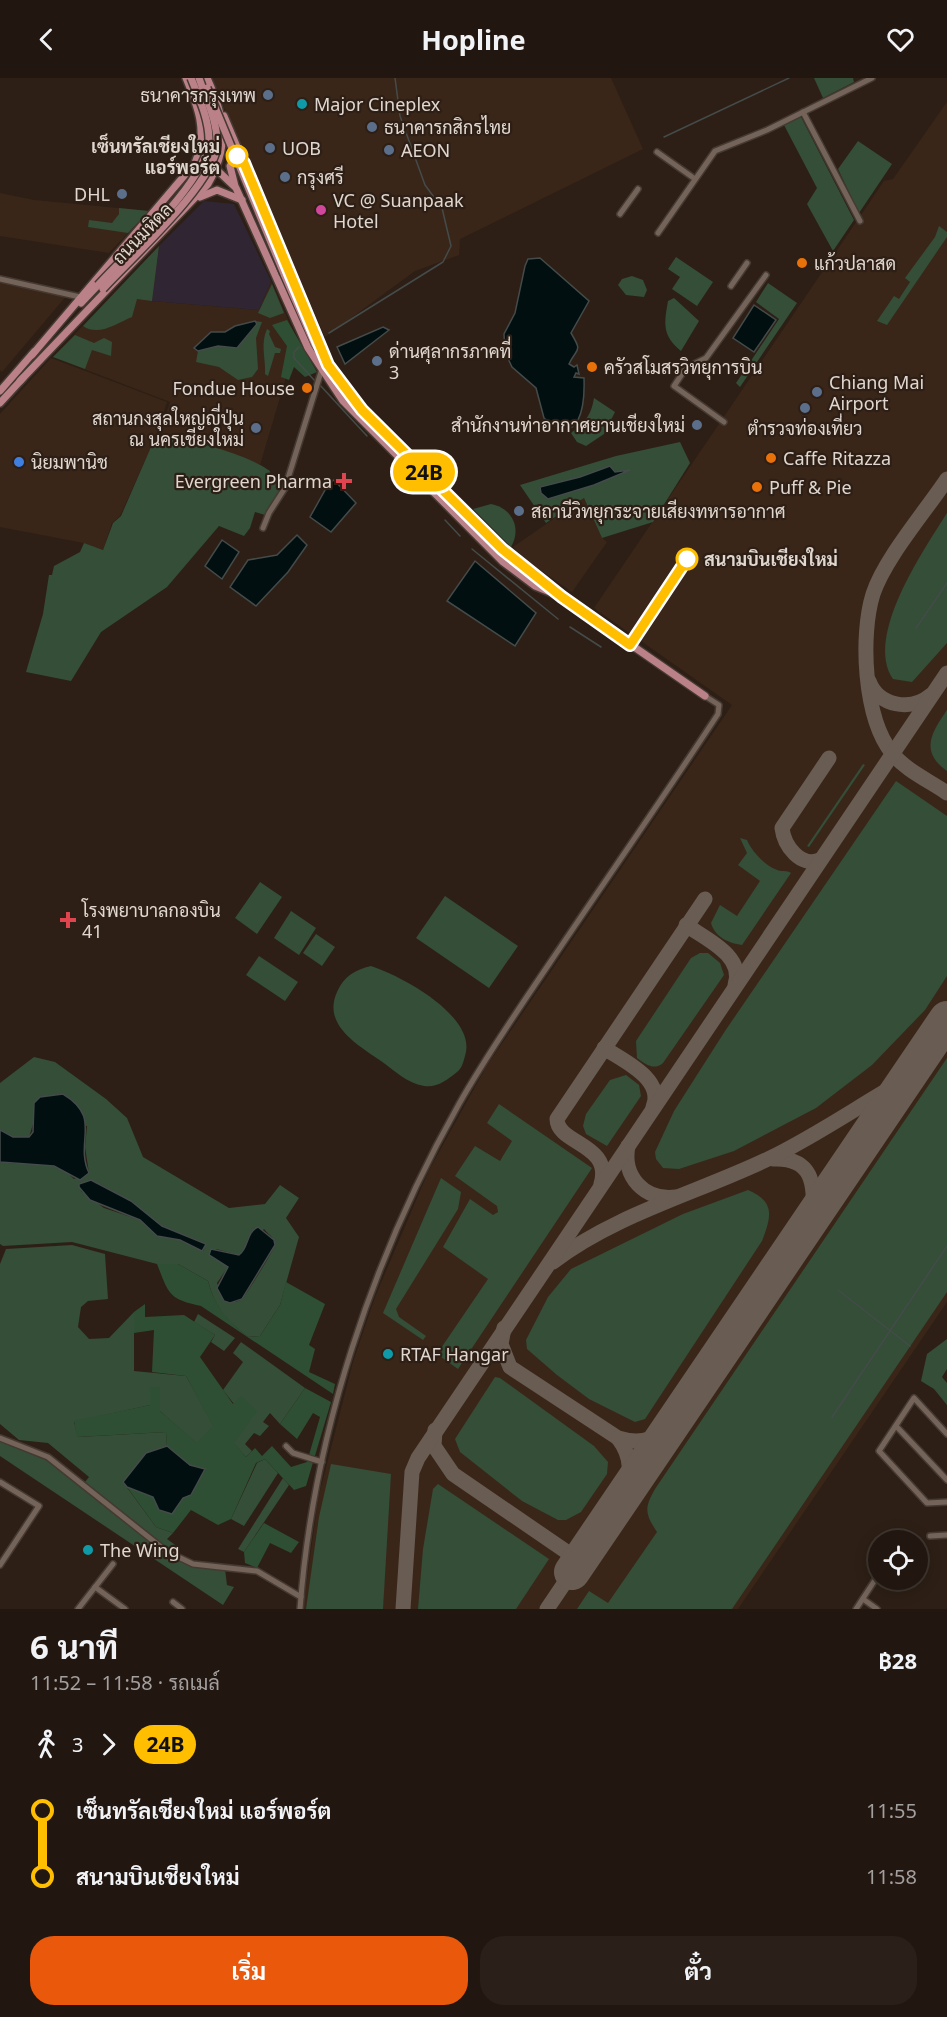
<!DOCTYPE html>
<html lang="th">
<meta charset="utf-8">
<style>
:root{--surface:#221710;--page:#2a2019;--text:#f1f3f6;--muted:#a29f9f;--line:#3f3630;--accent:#ea580c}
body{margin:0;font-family:"Noto Sans",Sarabun,sans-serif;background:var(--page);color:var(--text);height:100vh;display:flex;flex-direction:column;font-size:22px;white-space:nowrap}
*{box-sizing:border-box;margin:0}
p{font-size:20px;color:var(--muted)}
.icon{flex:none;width:33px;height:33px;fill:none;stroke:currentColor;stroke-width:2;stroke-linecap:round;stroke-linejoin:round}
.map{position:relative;height:1531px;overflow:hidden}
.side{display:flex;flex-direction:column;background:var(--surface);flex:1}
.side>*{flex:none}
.badge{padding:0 12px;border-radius:20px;font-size:21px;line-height:39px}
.tools{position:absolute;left:868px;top:1452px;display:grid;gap:12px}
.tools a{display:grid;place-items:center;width:60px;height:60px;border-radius:50%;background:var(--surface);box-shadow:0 3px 15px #0003,0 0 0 2px var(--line);font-size:30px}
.map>.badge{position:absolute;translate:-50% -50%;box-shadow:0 0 0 3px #fff}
.legs{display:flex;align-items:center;gap:9px;height:66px;padding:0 30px;font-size:20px}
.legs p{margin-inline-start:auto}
.headline{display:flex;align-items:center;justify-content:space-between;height:102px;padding:0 30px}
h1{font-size:33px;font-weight:700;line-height:45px}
.button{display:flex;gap:12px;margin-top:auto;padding:12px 30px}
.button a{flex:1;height:69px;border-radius:24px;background:var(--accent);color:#fff;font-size:24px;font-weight:700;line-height:69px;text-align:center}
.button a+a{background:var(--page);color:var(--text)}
ul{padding:0 30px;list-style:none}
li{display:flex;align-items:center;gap:21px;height:66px;font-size:22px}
li i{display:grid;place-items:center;width:9px;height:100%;margin:0 8px;background:currentColor}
li i::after{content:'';width:15px;height:15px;margin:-8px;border:4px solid;border-radius:50%;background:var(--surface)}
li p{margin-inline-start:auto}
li:first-child i{background:linear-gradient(#0000 50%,currentColor 0)}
li:last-child i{background:linear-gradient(currentColor 50%,#0000 0)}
header{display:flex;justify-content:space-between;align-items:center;height:78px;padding:0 30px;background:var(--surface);font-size:27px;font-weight:700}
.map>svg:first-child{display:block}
</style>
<header><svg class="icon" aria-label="back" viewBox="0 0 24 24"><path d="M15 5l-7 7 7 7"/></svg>Hopline<svg class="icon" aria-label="heart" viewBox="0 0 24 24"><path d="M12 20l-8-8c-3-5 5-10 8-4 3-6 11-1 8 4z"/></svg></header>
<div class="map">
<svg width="947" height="1531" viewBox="0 0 947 1531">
<rect width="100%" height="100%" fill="#2d1f15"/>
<g fill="#392619">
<path d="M211,0H611L643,71L460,161L459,177L415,193L325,259Z"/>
<path d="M947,24V1224L738,1531H303L318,1421L353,1284L375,1219L429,1092L486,989L732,627L594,530L884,103L893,101Z"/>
<path d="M0,115L34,122L149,133L109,175L0,158Z"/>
<path d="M159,168L152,223L259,232L271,203L297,262L260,387L230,375L162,357L160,353L170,324L53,279Z"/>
<path d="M0,203L67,217L2,294L0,292Z"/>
<path d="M51,280L167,324L154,363L120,438L112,445L103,472L84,465L0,449V336Z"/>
<path d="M584,420L602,460L607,464L572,514L526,482L513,469Z"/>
</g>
<path fill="#302533" d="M204,123L234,126L271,203L259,232L152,223L159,168Z"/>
<g fill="#344e38" fill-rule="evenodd">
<path d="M814,0H853L854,4L823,20Z"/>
<path d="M801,39L854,142L833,173L807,126L817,110L784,47Z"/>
<path d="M858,63L892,86L859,135L838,91Z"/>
<path d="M119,130L149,133L128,155L88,149L89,142L112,145L119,136Z"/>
<path d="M939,148L947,154V159L887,247L877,243L894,218L899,221L910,204L905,200L935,159Z"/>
<path d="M159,168L152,223L137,221L132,239C117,245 99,259 83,248Z"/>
<path d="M676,179L713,204L697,228L672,211L680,199L668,191Z"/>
<path d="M632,198L643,202L647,212L644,219L626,217L618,207L622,201Z"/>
<path d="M768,205L797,225L740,309L736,305L779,241L756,224Z"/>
<path d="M272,206L284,235L270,240L258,235Z"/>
<path d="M674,220L699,243L681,273C662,257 664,246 668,223Z"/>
<path d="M255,243L262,244L256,260L258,291L252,299L238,302L219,289L196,284L198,273L218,268L237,270L257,246Z"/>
<path d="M267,251L270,253L269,256L275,269L281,271L280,275H275L268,298L265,296C266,281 260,266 267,251Z"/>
<path d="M75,257L94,265L104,260L112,264L111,278L92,272L85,291L53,279Z"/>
<path d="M594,320L615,334L604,356L586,368L577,364L571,355C585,344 591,338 594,320Z"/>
<path d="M162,357C198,366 239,372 270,393L268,401L283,408L265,437L255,434L250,450L244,458L219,448L167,509L101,554L71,603L26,594L43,536L49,497H52L54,488L80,474L84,465L103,472L113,445L121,438L151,369Z"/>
<path d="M680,364L690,385L653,444L602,460L584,420L546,445L520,407L616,378Z"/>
<path d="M491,426C512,430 522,450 511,469L473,431Z"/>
<path d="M947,435V565L912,604L893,601C864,558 924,472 947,435Z"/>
<path d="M947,632V693C919,673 932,654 947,632Z"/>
<path d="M863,686L865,687L809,769L807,768Z"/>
<path d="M896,703L947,738V898L925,932L872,987L816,1030L734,1073L679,1091L663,1090L656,1081L655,1074L674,1033L725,953Z"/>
<path d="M740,760L747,762C752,774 767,790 781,793C785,793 788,793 791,795L742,867C728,865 715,859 711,845L720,827L737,838L760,803L738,787L747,775Z"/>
<path d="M260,804L282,819L257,856L235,840Z"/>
<path d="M445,818L518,868L489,910L416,860Z"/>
<path d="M291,833L316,850L299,877L274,860Z"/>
<path d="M316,856L335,869L322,888L303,875Z"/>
<path d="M700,875H708L720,885L724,897L663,985C654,993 645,986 637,980L636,963L691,880Z"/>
<path d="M259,878L298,904L285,923L246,897Z"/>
<path d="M371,888C402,898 478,939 465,978C463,985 462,990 457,994C447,1002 437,1010 424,1008C407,1005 395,993 381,983C358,967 322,947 337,914C344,898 355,892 371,888Z"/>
<path d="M34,979L55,984L106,1021L127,1040L143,1079L229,1130L265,1126L280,1107L299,1120L286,1140L299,1159L280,1227L260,1258L248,1259C225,1241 216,1231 208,1203L178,1186H157L72,1164L3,1168L0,1166V1084C26,1089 54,1079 74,1101L89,1095L85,1069L87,1048L33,1046L29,1059H13L0,1052V1005ZM80,1106H100L131,1123L162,1148L206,1166L203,1173L180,1162L157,1158L140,1142L104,1130L81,1113ZM264,1151C267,1155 276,1161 275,1167C274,1172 246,1217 242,1221C237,1225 230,1225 224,1223L217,1205L228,1189L219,1181L216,1171L239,1177Z"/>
<path d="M947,980V1214L732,1531H577L589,1513L608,1525L657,1454C645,1436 644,1430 655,1411Z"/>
<path d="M626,997L639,1007L641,1018L607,1068L586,1056L583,1048L586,1036L610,1002Z"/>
<path d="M499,1026L592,1090L458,1291L437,1276L488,1201L443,1169L470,1121L493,1137L498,1134L497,1128L455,1098L475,1068L500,1083L512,1063L487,1045Z"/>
<path d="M441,1100L461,1114L458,1131L396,1231L399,1239L426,1258L423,1262L383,1235Z"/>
<path d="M748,1112C776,1124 771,1139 762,1163L645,1341L635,1344L589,1321L557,1297L527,1271L526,1262L548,1219L571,1191L683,1136Z"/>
<path d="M72,1167L105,1176L108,1221L88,1223L81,1229L78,1249L89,1261L109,1260L134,1234V1293L186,1298L214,1348L197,1366L160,1333V1310L150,1327L74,1344L78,1359L166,1354L167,1368L146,1375L123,1404L156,1449L173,1455L167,1461L178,1469L173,1474L85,1404L89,1399L48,1365L19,1362L0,1346V1186L6,1171Z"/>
<path d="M198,1236L235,1260L224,1273L211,1264L215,1257L194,1244Z"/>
<path d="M947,1261V1291L942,1299L947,1305V1327L934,1311L921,1303L927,1276Z"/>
<path d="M241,1264L305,1310L280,1346L270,1335L263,1344L269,1348L260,1358L254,1355L245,1366L252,1373L246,1379L233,1365L234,1326L223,1312L243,1284L233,1275Z"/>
<path d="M495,1299L500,1300L594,1368L608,1384L607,1396L581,1434L566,1442H558L522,1423L460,1374L455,1361Z"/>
<path d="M0,1362L48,1381L183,1484L225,1491L227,1507L234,1509L223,1527L0,1378Z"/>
<path d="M265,1381L278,1395L244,1448L231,1441L257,1385Z"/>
<path d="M331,1386L391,1396L383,1531H306L319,1439Z"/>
<path d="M283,1400L289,1407L244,1474L238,1471Z"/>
<path d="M438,1406L549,1481L516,1531H418L423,1471L433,1411Z"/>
</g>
<g fill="#2e4f33">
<path d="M287,242L317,294L305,299L294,289L289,302L281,299L287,268L272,247Z"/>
<path d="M157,1186H178L208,1203C215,1229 227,1242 248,1259L260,1258L280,1227L286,1204L325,1226L309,1267L315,1271L309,1294L335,1306L333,1316L201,1228C168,1221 169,1216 157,1186Z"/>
<path d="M145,1226V1239L184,1237L215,1257L200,1279L233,1326L241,1318L257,1333L234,1365L246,1379L255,1370L262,1378L272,1368L291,1389L307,1384L320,1339L313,1335L297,1361L280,1346L305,1310L331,1324L306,1408L294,1412L265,1381L256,1385L231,1441L218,1447L191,1432L173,1455L156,1449L127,1409L153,1419L159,1432L190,1387L167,1368L166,1354L77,1359L74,1343L150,1327V1309H160V1333L197,1365L213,1348L186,1298L152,1294L154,1252L134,1255V1234Z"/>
<path d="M264,1445L299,1464L291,1475L270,1465L257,1490L245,1485L244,1474Z"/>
</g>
<g fill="#010f10" stroke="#444b4a" stroke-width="1.5">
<path d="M540,180L589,223L571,255C583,275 577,269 569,286L574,289L577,287L579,296L576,295L574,299L584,300C585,327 580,372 544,340L536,310L512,289L505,274L504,256L515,235L525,188L528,181Z"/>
<path d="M754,227L776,242L754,274L733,260Z"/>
<path d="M255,243L257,246L237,270L218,268L198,273L194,270L211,254H225L235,248Z"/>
<path d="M383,249L389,252L345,286L337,269Z"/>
<path d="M610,388L615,394L630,392L594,407L548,421L541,415L540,409L580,399Z"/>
<path d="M334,402L356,425L331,454L310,439L329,405Z"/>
<path d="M297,457L307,467L288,494L256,528L230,509L248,482L277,477Z"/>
<path d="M222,462L239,474L222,501L205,488Z"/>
<path d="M475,483L536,535L515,568L447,523Z"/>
<path d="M63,1016C103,1040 74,1063 89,1095L80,1102L54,1088L0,1084V1052L13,1059H29L33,1054L34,1025L40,1019Z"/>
<path d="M91,1102L131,1123L162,1148L206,1166L202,1173L180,1162L157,1158L140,1142L90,1122L79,1109V1106Z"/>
<path d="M258,1149L274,1162L275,1167L242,1221L230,1225L224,1223L217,1210L228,1189L209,1177L211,1171L239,1177C249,1170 246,1154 258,1149Z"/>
<path d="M167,1368L190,1387L205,1391L191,1417L183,1420L172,1436L159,1432L153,1419L127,1409L123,1404L146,1375Z"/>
</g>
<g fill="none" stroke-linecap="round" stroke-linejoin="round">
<g stroke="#444b4a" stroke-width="1.5">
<path d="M664,59L789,0"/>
<path d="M329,255L443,184L451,168L442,130L425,107L400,38L395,0"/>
<path d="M299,269L294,274V280L315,303"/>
<path d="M319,306L367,358"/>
<path d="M445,442L460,458"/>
<path d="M472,471L558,541"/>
<path d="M570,549L601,569"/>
<path d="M916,550L947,505"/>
<path d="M838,1212L910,1268"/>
<path d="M832,1339L947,1168"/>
</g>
<g stroke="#685c53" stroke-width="15">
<path d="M947,401C925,434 885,480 873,516C860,558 864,640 892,675C905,692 930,703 947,715"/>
<path d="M869,603C878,628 911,634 931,617"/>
<path d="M820,782C801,790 784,768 782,750L829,680"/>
<path d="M686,847C706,861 745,878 735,907"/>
<path d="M604,970C622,982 665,1001 653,1029"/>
<path d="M628,1068C622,1098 644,1123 676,1119"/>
<path d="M773,1081C813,1079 815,1106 813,1139"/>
<path d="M601,1106C613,1066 557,1066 557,1041L705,821"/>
<path d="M553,1184C616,1136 697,1115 768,1081C816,1058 860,1027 906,1001"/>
<path d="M504,1250L501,1266L510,1289L618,1360C644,1368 658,1360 676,1341"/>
<path d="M435,1352L434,1368L453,1396L580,1483"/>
<path d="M618,1360C633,1380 632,1399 622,1420"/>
<path d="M403,1531L412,1394L418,1380L947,595"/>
<path d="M547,1531L572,1494"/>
</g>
<path stroke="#685c53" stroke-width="36" d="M572,1494L947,941"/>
<g stroke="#453a33" stroke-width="8">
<g id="minor">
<path d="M803,34L860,143"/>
<path d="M657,74L695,101"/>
<path d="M620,136L638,111"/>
<path d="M658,155L715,73L767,52L872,0"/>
<path d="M0,201L80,219"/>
<path d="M731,208L747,185"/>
<path d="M724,344L674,308L686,290L706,280L766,197"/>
<path d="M263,450L269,435L285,410L321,294"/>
<path d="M896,1348L947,1402"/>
<path d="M947,1356L914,1320L879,1373L927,1425L947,1424"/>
<path d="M0,1360L48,1379L166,1473L193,1486L257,1493L301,1519"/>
<path d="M286,1368L293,1375L322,1384"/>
<path d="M0,1404L39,1428L0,1487"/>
<path d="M930,1458L947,1457"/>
<path d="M95,1509L125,1531"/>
<path d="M863,1521L877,1531"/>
<path d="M173,1524L182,1531"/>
<path d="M78,1531L113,1486"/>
<path d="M300,1531C313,1356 373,1178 459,1026C486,978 518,932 549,886C605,803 663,720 718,636L719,627L705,618"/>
<path d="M856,1531L875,1502"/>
</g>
</g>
<g stroke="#453a33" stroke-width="10">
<g id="major">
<path d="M224,38L326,279"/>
<path d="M199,75L236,110L308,270L343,323L503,484L535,508L557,517"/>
<path d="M235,108L230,88L235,82L241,81"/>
<path d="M200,119L217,112L242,122"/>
<path d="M284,196L315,267L362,332L512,480L562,519L705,618"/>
<path d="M81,225L98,207"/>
<path d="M32,277L195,85C208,54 198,29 186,0"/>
<path d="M20,303L208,106C230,67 225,39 207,0"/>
<path d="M0,313L34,274"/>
<path d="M0,325L23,300"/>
</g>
</g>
<use href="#minor" stroke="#746358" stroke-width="5"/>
<use href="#major" stroke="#bb8188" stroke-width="7"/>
<g stroke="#453a33" stroke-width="10" stroke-linecap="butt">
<g id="major-bridge">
<path d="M207,10L284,196"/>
<path d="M98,207C127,175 208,102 209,62C209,41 199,20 191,0"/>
<path d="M103,211C130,181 215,105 217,67C218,44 206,21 199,0"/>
</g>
</g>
<use href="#major-bridge" stroke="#bb8188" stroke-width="7"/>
</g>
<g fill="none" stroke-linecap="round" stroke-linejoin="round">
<g stroke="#fff" stroke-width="14">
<path id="line-1" d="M237,78L244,85L328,287L362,332L502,471L562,519L630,567L687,481"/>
</g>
<use href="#line-1" stroke="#ffbf00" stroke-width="9"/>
</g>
<g fill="#5c6f8a" stroke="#2d1f15" stroke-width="2">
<circle cx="268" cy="17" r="6"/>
<circle cx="372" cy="49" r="6"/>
<circle cx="270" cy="70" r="6"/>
<circle cx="389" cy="72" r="6"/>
<circle cx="285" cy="99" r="6"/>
<circle cx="122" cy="116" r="6"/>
<circle cx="377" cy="283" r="6"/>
<circle cx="817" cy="314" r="6"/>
<circle cx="805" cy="330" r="6"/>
<circle cx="697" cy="347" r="6"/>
<circle cx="256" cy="350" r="6"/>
<circle cx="519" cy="433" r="6"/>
</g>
<g fill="#0f9aa8" stroke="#2d1f15" stroke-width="2">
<circle cx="302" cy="26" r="6"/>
<circle cx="388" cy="1276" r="6"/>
<circle cx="88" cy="1472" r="6"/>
</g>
<g fill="#fff" stroke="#ffbf00" stroke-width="3">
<circle cx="237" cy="78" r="10"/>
<circle cx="687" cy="481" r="10"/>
</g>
<circle fill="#d1479c" stroke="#2d1f15" stroke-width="2" cx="321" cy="132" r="6"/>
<g fill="#e8710a" stroke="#2d1f15" stroke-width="2">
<circle cx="802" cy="185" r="6"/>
<circle cx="592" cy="289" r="6"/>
<circle cx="307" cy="310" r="6"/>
<circle cx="771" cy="380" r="6"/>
<circle cx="757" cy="409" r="6"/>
</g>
<circle fill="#3f7fe0" stroke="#2d1f15" stroke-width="2" cx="19" cy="384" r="6"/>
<g fill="#e0444e" stroke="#2d1f15" stroke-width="2">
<path d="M341 394h6v6h6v6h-6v6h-6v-6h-6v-6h6z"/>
<path d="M65 833h6v6h6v6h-6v6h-6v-6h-6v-6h6z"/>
</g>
<g text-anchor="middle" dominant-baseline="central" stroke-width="4.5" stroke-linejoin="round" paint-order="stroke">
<g font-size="18" fill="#e0d7d0" stroke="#2d1f15" text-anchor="start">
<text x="256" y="17" text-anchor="end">ธนาคารกรุงเทพ</text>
<text x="314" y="26">Major Cineplex</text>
<text x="384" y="49">ธนาคารกสิกรไทย</text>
<text x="282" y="70">UOB</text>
<text x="401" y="72">AEON</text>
<text x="297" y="99">กรุงศรี</text>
<text x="110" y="116" text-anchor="end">DHL</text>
<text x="333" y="122">VC @ Suanpaak<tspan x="333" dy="21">Hotel</tspan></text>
<text x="814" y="185">แก้วปลาสด</text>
<text x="389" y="273">ด่านศุลากรภาคที่<tspan x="389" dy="21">3</tspan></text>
<text x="604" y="289">ครัวสโมสรวิทยุการบิน</text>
<text x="829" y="304">Chiang Mai<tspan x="829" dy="21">Airport</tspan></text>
<text x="295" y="310" text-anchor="end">Fondue House</text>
<text x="244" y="340" text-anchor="end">สถานกงสุลใหญ่ญี่ปุ่น<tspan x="244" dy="21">ณ นครเชียงใหม่</tspan></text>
<text x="685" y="347" text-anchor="end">สำนักงานท่าอากาศยานเชียงใหม่</text>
<text x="805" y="350" text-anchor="middle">ตำรวจท่องเที่ยว</text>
<text x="783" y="380">Caffe Ritazza</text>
<text x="31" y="384">นิยมพานิช</text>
<text x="332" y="403" text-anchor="end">Evergreen Pharma</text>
<text x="769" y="409">Puff &amp; Pie</text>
<text x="531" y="433">สถานีวิทยุกระจายเสียงทหารอากาศ</text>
<text x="82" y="832">โรงพยาบาลกองบิน<tspan x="82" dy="21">41</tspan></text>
<text x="400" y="1276">RTAF Hangar</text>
<text x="100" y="1472">The Wing</text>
</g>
<g font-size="18" font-weight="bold" fill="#e0d7d0" stroke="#2d1f15" text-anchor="end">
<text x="220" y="68">เซ็นทรัลเชียงใหม่<tspan x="220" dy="21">แอร์พอร์ต</tspan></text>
<text x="704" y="481" text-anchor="start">สนามบินเชียงใหม่</text>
</g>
<g font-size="18" fill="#e0d7d0" stroke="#2d1f15">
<text transform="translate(142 155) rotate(-46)">ถนนมหิดล</text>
</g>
</g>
</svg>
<div class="tools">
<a><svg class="icon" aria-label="locate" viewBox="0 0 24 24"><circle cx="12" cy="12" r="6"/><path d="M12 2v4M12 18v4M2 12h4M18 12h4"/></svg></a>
</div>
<b class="badge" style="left:424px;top:394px;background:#ffbf00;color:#111">24B</b>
</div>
<section class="side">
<div class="headline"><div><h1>6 นาที</h1><p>11:52 – 11:58 · รถเมล์</p></div><b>฿28</b></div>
<div class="legs"><svg class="icon" aria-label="walk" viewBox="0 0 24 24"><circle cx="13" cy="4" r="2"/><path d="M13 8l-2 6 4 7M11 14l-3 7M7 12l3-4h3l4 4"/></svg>3<svg class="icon" aria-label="forward" viewBox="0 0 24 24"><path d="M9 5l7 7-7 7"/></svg><b class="badge" style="background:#ffbf00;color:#111">24B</b></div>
<ul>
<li><i style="color:#ffbf00"></i><b>เซ็นทรัลเชียงใหม่ แอร์พอร์ต</b><p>11:55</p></li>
<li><i style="color:#ffbf00"></i><b>สนามบินเชียงใหม่</b><p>11:58</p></li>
</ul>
<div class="button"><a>เริ่ม</a><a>ตั๋ว</a></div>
</section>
